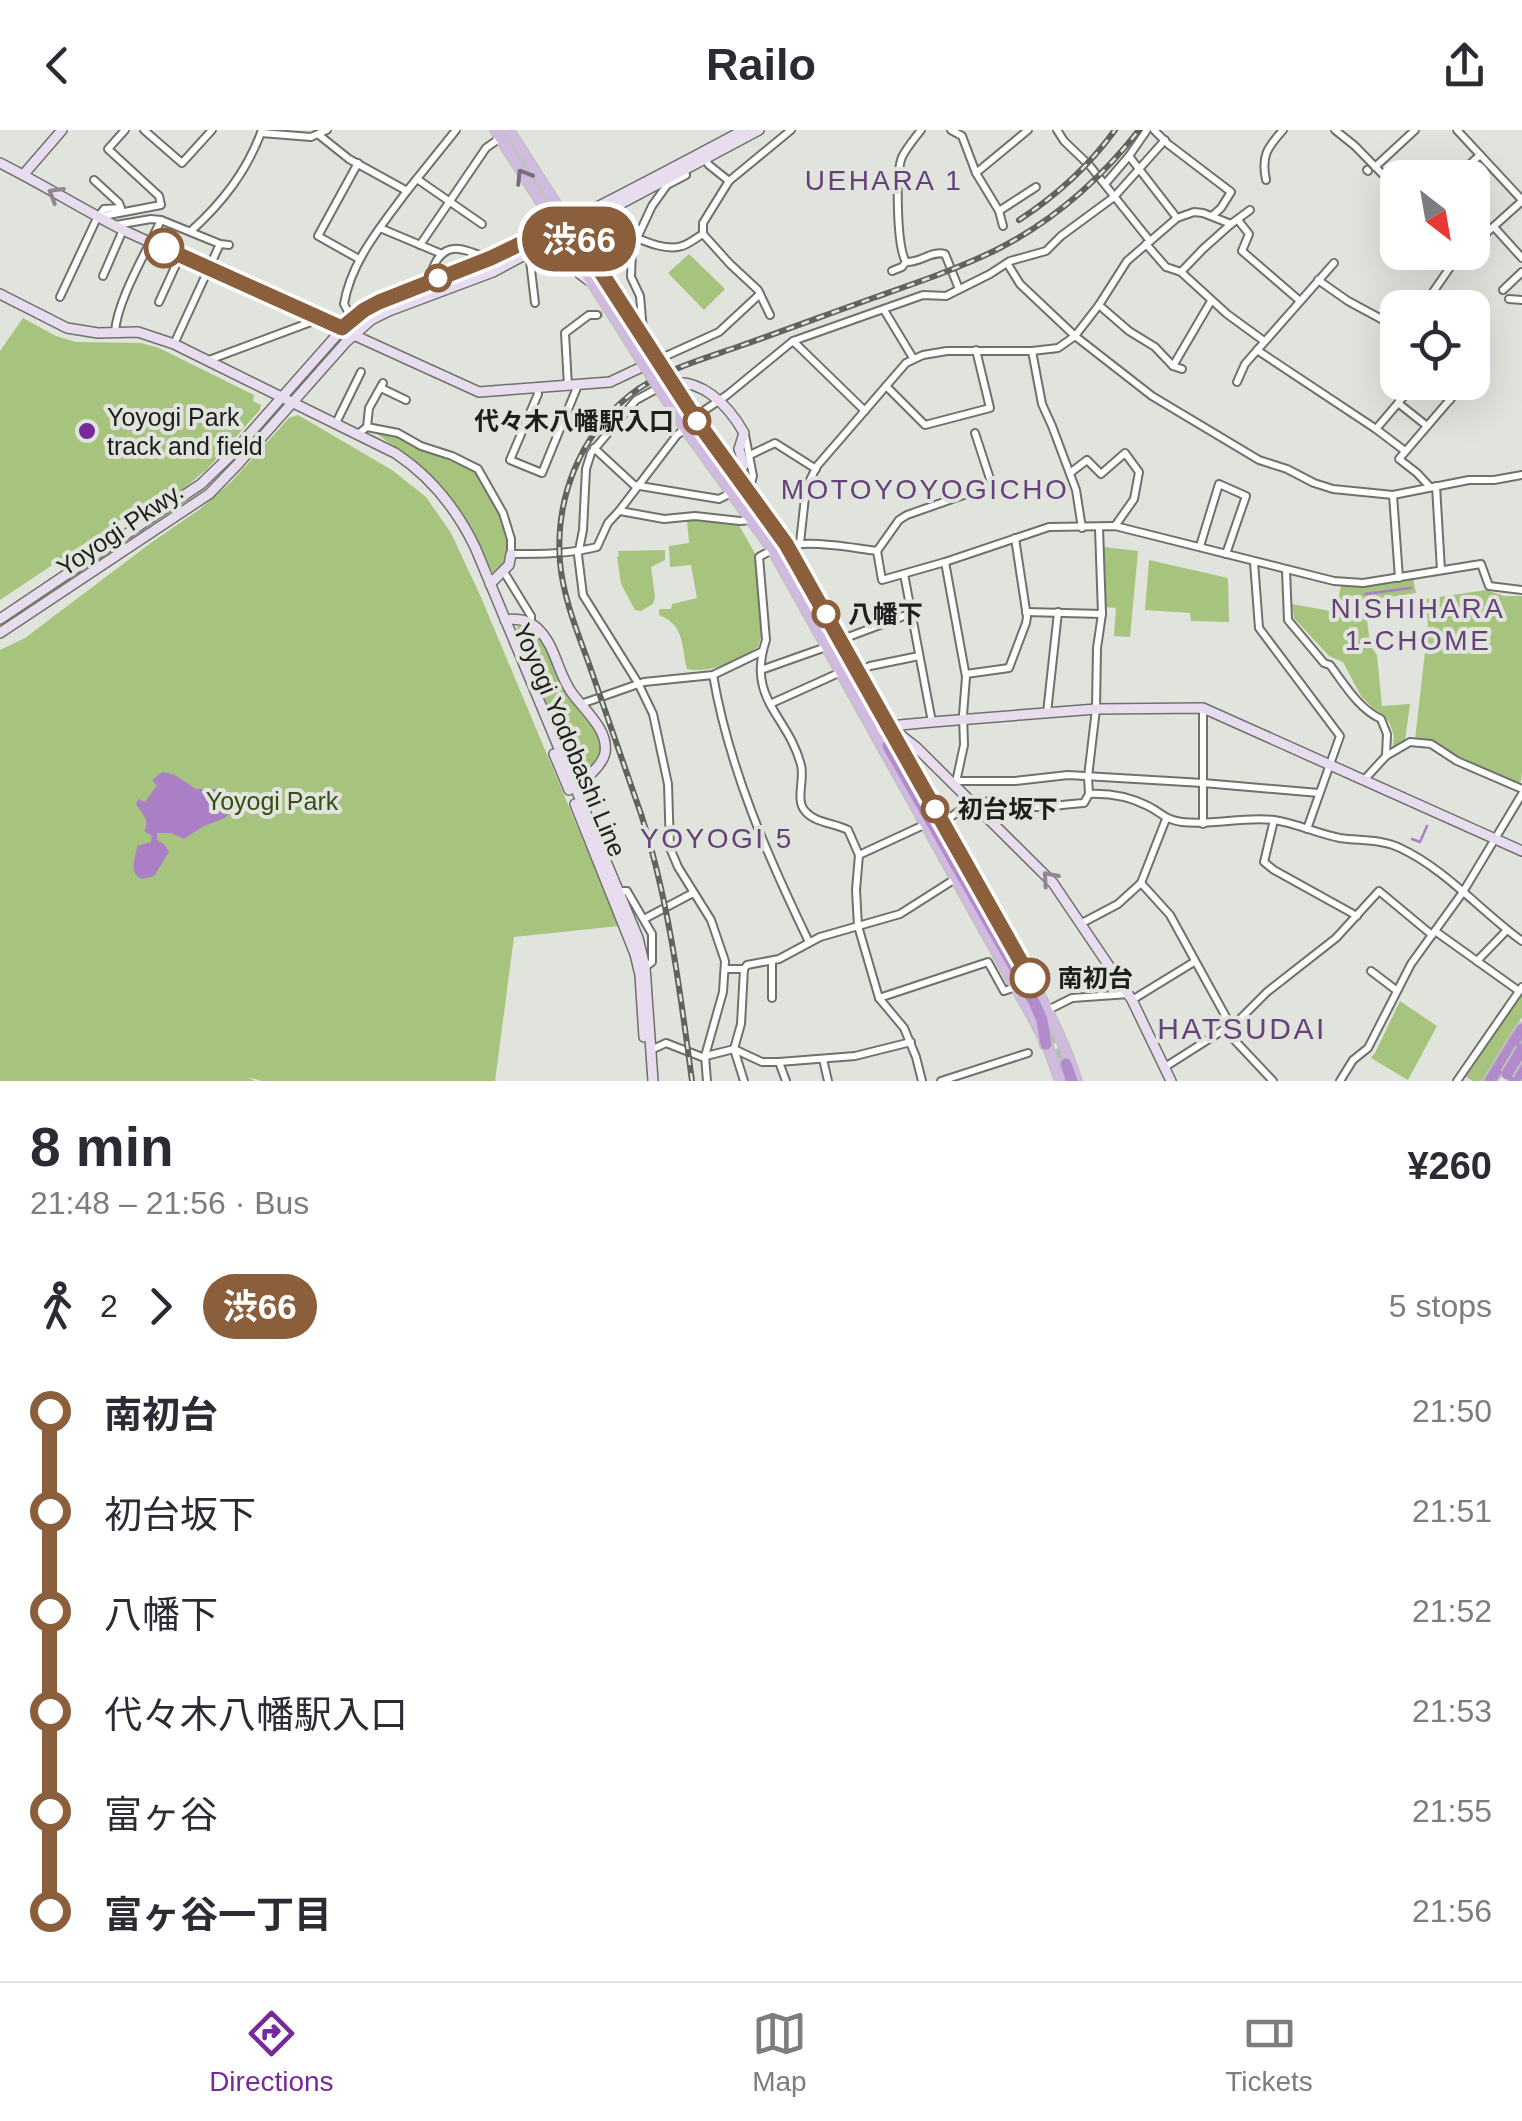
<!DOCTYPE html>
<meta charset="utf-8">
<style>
:root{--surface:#fff;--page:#f7f7f7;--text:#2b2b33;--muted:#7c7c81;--line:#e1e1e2;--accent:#76299b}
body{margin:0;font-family:Helvetica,"Noto Sans JP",sans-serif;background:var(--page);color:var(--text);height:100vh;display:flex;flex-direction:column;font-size:38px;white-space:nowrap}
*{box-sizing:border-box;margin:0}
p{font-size:32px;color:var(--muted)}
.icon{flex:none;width:55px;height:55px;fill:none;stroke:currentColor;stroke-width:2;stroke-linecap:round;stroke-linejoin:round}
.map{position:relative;height:951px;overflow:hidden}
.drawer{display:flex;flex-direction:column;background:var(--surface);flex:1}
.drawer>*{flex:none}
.badge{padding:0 20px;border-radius:32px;font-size:35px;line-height:65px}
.needle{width:65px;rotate:149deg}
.buttons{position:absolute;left:1380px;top:30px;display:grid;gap:20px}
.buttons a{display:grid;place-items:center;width:110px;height:110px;border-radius:20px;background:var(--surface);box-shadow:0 10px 40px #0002;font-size:50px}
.map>.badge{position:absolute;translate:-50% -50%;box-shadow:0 0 0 5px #fff}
.legs{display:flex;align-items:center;gap:15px;height:110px;padding:0 30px;font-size:32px}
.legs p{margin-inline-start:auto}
.headline{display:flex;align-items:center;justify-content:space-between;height:170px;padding:0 30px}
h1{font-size:55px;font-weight:600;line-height:75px}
ul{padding:0 30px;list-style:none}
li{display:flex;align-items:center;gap:35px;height:100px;font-size:38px}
li i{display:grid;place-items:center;width:15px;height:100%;margin:0 12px;background:currentColor}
li i::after{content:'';width:25px;height:25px;margin:-12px;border:8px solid;border-radius:50%;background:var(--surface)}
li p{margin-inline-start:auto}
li:first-child i{background:linear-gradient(#0000 50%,currentColor 0)}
li:last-child i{background:linear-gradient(currentColor 50%,#0000 0)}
header{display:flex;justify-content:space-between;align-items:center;height:130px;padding:0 30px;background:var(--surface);font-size:45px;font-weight:600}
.menu{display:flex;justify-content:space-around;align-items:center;height:140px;border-top:2px solid var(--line);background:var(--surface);font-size:28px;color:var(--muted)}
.menu a{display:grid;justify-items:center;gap:5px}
.menu .active{color:var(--accent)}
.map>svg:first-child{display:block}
</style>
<header><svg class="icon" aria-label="back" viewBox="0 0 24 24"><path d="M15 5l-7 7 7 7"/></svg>Railo<svg class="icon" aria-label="share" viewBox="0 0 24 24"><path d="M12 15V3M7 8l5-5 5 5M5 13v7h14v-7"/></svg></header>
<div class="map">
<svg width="1522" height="951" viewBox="0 0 1522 951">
<rect width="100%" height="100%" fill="#e1e4dd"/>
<g fill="#a6c47d">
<path d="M689,124L725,159L704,180L668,143Z"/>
<path d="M23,188L56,206L76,212L141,213L159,218L254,265L253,271L261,275L260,280L207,339L180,362L134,391L126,386L0,470V221Z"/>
<path d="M298,285L392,340L426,367L451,403L480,465L619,796L514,807L495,951H262L247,947L255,951H0V520L25,508L152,412L200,379L231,352L289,288Z"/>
<path d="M374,301L399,306L419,318L475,341L497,376L505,395L508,430L494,444L490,438C470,391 451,364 412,330C400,319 385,311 374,301Z"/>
<path d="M701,388L738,394L756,425L761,507L758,517C738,530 712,544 687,539C681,515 685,495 659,485V479H671L672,474L697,468L691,435L670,437L669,416L689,413L687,391Z"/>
<path d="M1103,417L1138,421L1130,507L1114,506L1116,478L1104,477Z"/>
<path d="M665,420V430L651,437L655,467L653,474L641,481L635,480L621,454L617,427L619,426L618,421Z"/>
<path d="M1149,430L1228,448L1229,492L1191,491L1190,483L1145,480Z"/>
<path d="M1413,448L1416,463L1365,471L1370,515L1377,525L1382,576L1410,574L1405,611L1393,617L1394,606L1390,594L1384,585L1373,578L1361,566L1343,532L1329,526L1294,488L1292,474L1336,482L1341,455L1377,454Z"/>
<path d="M1486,460L1504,466H1522V642L1521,651L1517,655L1415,609L1428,496L1426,469Z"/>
<path d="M519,495C532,496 538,504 546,513L596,599L600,612L601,628L593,637L578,645L569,626L516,499Z"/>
<path d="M1522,862V887L1482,951H1473L1466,947Z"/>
<path d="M1400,871L1437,896L1408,950L1371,928L1375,923Z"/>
</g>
<path fill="#aa7fc5" d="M162,642L173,644L196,659H219L232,668L234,673L233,679L225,688L202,697L184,709L171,703H157V710L164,714L169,722L154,746L142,749C127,742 136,729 137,716L151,712L152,706L144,701L146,698V689L136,674L138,669L145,672L157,655L152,650Z"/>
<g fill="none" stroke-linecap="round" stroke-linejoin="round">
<g stroke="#aa7fc5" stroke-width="2.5">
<path d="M1365,464L1411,458"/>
<path d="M1412,709L1420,712L1427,696"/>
</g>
<path stroke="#babdb7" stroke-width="6" stroke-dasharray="6 3" stroke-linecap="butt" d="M597,185L638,180"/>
<g stroke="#babdb7" stroke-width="11" stroke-dasharray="11 5.5" stroke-linecap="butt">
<path d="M801,432L841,503"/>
<path d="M856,564L888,616"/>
<path d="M1054,902L1066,934"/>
</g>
<g stroke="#6f726c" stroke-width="10">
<g id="street">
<path d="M144,0L182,33L212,0"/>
<path d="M921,0C915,8 907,17 902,27C895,45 897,117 906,132C920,133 932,120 945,124L959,159"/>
<path d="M951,0L962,6L976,43L999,81L1003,96"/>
<path d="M1057,0L1064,11L1090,36L1150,111"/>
<path d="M1154,0L1168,14L1231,62L1221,78L1212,86"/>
<path d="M1335,0L1355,16L1398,60"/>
<path d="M1457,0L1522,70"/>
<path d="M261,3L311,7L327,0"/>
<path d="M319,5L349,29L407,61C382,95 351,131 344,174L352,189"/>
<path d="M1129,26L1177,88"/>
<path d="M704,28L709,35L729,51"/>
<path d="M358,33L318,106L359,129"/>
<path d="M1375,37L1415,0"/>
<path d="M1367,40L1368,41"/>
<path d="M976,43L1028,0"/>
<path d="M1455,48L1480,25"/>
<path d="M417,49L482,94"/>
<path d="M1266,50C1261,26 1267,18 1283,0"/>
<path d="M1105,54L1129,26L1147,0"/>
<path d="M407,61L456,0"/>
<path d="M999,81L1036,57"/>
<path d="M98,87L161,75L159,66L108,19L125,0"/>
<path d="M1238,90L1249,104L1242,121L1300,171"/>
<path d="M116,95L151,89L161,90L220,114L229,115"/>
<path d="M1494,97L1522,128"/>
<path d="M380,98L442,124"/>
<path d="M611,98C631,104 662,123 682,116C689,114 696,108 703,104V93L729,51L791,0"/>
<path d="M191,101C223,72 247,41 262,0"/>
<path d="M703,104L730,134L758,160L770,185"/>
<path d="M1146,114L1166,137L1181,142L1203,119L1231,94"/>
<path d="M420,115L486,18L500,8"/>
<path d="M1472,116L1522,71"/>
<path d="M1449,122L1457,130L1465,122"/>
<path d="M525,124L530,131L535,173"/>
<path d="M1007,133L1020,154L1075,206L1152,266L1259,330L1287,339L1314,353L1333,359L1393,365L1469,350H1494L1522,345"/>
<path d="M892,141L902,137L906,132"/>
<path d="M1181,142L1227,184L1264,211"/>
<path d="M103,146L123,100"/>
<path d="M1318,150L1348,171L1398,198"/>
<path d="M1503,160L1522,142"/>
<path d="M60,167L97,88L104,79L121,78L119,73L94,50"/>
<path d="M426,167C429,149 434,116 459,119C469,120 479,126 490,128"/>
<path d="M1509,169L1522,170"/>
<path d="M159,172L180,126"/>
<path d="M1099,175L1129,201L1155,217L1173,236L1182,239"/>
<path d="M1422,178L1451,136"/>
<path d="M884,180L913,228"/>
<path d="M115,202C117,170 147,121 161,90"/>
<path d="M648,210L643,201L640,166L631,147L632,119L652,76L667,55L686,45L684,39"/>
<path d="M793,211L865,281"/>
<path d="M174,214L220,114"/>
<path d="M1257,220L1376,299L1405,321"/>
<path d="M1032,221L1042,274L1052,296L1076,360L1082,398"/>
<path d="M209,230L319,189"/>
<path d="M646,235L719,202L760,164"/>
<path d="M1173,236L1211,171"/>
<path d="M1472,251L1481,256"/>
<path d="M1237,252L1245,234L1334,133"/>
<path d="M1427,252L1450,270"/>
<path d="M568,256L565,203L589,185H597"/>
<path d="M886,256L925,295L990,278L976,220"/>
<path d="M660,257L636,270L591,323L586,339L583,400L578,425L583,465L638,553L653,584L668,654L670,718L678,737L711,790L725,831L723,862L705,926L707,951"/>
<path d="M381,258L406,270"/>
<path d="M537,258L538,264L510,330L542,343L578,255"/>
<path d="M1398,273L1427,296"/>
<path d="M705,280L727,265L793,211L923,165L946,166L990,144L1010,131L1046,121L1061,106L1114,67L1165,10"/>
<path d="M336,293L361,242"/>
<path d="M367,297L369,278L383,253"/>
<path d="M1376,299L1416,252"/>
<path d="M358,304L367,297L398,303L421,316L452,326L478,339L503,383L511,409V424C541,424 569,424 597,417L608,393L619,381L677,305L685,299"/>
<path d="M745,305L753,346L749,361"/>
<path d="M594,318L634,355L719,369L731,363"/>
<path d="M750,325L775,313L816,339"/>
<path d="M1070,343L1087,330L1101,344L1125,323L1139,342L1134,369L1115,396"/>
<path d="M1436,356L1441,440"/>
<path d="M1430,357L1417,343L1399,329L1465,252"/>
<path d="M1393,365L1399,448"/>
<path d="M620,381L664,389L695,386L740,391L750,390"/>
<path d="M800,413L806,358L817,336L906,233L923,225L947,221H1032L1058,218L1075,206L1099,175L1127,131L1177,88L1194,82L1203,83L1231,94L1250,80"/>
<path d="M1200,416L1219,354L1246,366L1226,424"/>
<path d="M877,421L899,390L907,385L992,355L975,303"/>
<path d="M945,432L966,547L963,585L964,615L956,652"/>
<path d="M1254,432L1259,498L1340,606L1307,699"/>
<path d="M1286,440L1288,490L1324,533L1330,535C1345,555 1358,578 1381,589L1387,604L1386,626"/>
<path d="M504,442L531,486V493"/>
<path d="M904,444L932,592"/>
<path d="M1026,482L1102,484"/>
<path d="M840,510L912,483"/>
<path d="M761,540L826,517"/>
<path d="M855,543L870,536L919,526"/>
<path d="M966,544L1009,538L1026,493L1027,487L1015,408"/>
<path d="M713,545C729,639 768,727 809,812"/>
<path d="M581,574L644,552L713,545L761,522"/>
<path d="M770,574L841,542"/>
<path d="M1203,578V694"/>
<path d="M1047,583L1058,482"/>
<path d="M1364,650L1386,626L1410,612L1431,614L1457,631L1522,659"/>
<path d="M958,651H1015L1068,645L1203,653L1319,663"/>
<path d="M1089,664C1110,663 1130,667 1148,676C1162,683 1165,690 1182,692C1213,696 1243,686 1274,690C1296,693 1318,704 1340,708C1360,711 1382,709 1400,718C1444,738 1483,783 1522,811"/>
<path d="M1274,690L1264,732L1274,740L1357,786"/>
<path d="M943,693C984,660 981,674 1026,677C1045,678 1065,674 1084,673L1089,664L1088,647L1096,579L1097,518L1102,484L1099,398"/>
<path d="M859,725L926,694"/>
<path d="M1141,753L1170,785L1231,896"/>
<path d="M618,761H627L652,804V832L645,837"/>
<path d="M644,789L693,763"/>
<path d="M1082,793L1118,774L1141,753L1166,689"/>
<path d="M1435,801L1519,861"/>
<path d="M1477,831L1507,800"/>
<path d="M726,839H744L747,835L779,829L820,807L900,784L955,749"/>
<path d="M1371,841L1396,860"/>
<path d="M772,868V831"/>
<path d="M879,868L988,832L1004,861L1016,857"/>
<path d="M1132,870L1194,832"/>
<path d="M1048,880L1072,868L1129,864"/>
<path d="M1225,900L1273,951"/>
<path d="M651,920L666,913L702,927L734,919L762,932H779L855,926L911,912"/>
<path d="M823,929L828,951"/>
<path d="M779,932L786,951"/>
<path d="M1165,937L1239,890L1267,862L1336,808L1379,761L1432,805"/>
<path d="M744,951L734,919L741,894L744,839"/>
<path d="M922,951L916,927L904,898L879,868L858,796L856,760L859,725L848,700C834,693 815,693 805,681C795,670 805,649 801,635C788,585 746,570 766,510L759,427C794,405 837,416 877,421L882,450L945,432L1049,397L1115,396L1334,451L1363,453L1481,434L1489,456L1522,460"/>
<path d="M941,951L1028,923"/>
<path d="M1340,951L1353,930L1368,918L1411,834L1463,762L1522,664"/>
<path d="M1457,951L1522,857"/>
</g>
</g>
<g stroke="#6f726c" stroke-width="12">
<g id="secondary">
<path d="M0,33C42,54 82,79 123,100L479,262L610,252L646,235L665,255C699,244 729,276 744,303L739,319L744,335L736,345"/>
<path d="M24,44L62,0"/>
<path d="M552,112L560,113L580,144L588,150"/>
<path d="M0,164L67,198L98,203L138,202L174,214L395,323C430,346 457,380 475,417L638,808L645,837L653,951"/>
<path d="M490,454L509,435L511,424"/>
<path d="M0,489L201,354L229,327L343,198C388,155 461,144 517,117C594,80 669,40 744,0"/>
<path d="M505,490C518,488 530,490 540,501C556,518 558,544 572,563C584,580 609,600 605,623C602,636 585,650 574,657"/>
<path d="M0,503L209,364L238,334L346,212L371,190L389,181L493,142L759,0"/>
<path d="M889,596L916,617L1053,753L1132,870L1171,951"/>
<path d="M875,603L889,596L932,592L1096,579L1203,578L1522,721"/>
<path d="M554,624L569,660"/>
<path d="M575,674L635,824L640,845L644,907"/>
</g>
</g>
<g stroke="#c0c0c0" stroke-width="12">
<g id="primary">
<path d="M495,0L641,230"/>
<path d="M509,0L622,177"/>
<path d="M662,263L685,299L772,419L1033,888L1048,917L1060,951"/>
<path d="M678,263L786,414L974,749"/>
<path d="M987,771C1020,829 1056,887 1077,951"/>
</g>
</g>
<g stroke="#c0c0c0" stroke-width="15">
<g id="highway">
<path d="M888,616L1034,872L1042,890L1046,914"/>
<path d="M969,747L988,773"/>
<path d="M1066,934L1072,951"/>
<path d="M1490,951L1522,899"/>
<path d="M1514,951L1522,939"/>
</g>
</g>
<use href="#street" stroke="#fff" stroke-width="6"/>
<use href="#secondary" stroke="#e8dcef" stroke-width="9"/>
<use href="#primary" stroke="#d1badf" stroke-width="9"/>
<use href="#highway" stroke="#b28cca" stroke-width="11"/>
<g stroke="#60625e" stroke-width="6">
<g id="rail">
<path d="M1019,90C1056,66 1089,36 1115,0"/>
<path d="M692,951C680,861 669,771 641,684C624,634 606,584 589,534C577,501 563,467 560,432C555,368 580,305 630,265C662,240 703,229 740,216C786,200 831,183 876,167C916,153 957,139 996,120C1052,92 1100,50 1139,0"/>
</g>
</g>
<use href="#rail" stroke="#e1e4dd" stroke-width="2.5" stroke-dasharray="8" stroke-linecap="butt"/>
<g stroke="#c0c0c0" stroke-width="12" stroke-linecap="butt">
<g id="primary-bridge">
<path d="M622,177L678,263"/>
<path d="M641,230L662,263"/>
</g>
</g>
<g stroke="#c0c0c0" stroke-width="15" stroke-linecap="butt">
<path id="highway-bridge" d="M1507,944L1522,919"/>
</g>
<use href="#primary-bridge" stroke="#d1badf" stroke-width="9"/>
<use href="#highway-bridge" stroke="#b28cca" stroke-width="11"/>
</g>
<defs><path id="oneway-chevron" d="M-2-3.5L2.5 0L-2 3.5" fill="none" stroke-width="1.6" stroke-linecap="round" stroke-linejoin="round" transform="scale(2.5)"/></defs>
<use stroke="#786c7e" href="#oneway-chevron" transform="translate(523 46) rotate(-122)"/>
<g stroke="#8d8790">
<use href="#oneway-chevron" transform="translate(55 64) rotate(-149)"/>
<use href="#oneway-chevron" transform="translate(1049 748) rotate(-131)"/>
</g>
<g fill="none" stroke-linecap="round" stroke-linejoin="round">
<g stroke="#fff" stroke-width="22">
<path id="line-1" d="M164,118L342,198L364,180L379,172L491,128L568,91L697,291L786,414L1030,848"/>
</g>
<use href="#line-1" stroke="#8b5e3c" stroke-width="15"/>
</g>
<g fill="#fff" stroke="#8b5e3c" stroke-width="5">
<circle cx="164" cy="118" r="18"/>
<circle cx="438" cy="148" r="12"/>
<circle cx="697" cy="291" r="12"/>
<circle cx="826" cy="484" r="12"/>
<circle cx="935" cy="679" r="12"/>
<circle cx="1030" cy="848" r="18"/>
</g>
<circle fill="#76299b" stroke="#e1e4dd" stroke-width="4" cx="87" cy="301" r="10"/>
<g text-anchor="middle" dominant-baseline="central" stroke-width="8" stroke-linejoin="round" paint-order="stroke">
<g font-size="25" fill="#1e1f1d" stroke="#e1e4dd" text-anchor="start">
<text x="107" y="287">Yoyogi Park<tspan x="107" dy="29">track and field</tspan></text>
</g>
<g font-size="25" font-weight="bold" fill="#1e1f1d" stroke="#e1e4dd" text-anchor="start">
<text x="674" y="291" text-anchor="end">代々木八幡駅入口</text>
<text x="848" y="484">八幡下</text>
<text x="958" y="679">初台坂下</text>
<text x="1058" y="848">南初台</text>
</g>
<g font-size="25" fill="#1e1f1d" stroke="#e1e4dd">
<text transform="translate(120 399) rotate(-34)">Yoyogi Pkwy.</text>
<text transform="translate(570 610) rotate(67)">Yoyogi Yodobashi Line</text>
</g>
<g font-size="25" fill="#394e16" stroke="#e1e4dd">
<text x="272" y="671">Yoyogi Park</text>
</g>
<g font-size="28" letter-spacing="2.5" fill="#66427b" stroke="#e1e4dd">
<text x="884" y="50">UEHARA 1</text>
<text x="925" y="359">MOTOYOYOGICHO</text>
<text x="1418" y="478">NISHIHARA<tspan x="1418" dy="32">1-CHOME</tspan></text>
<text x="717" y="708">YOYOGI 5</text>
</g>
<g font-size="30" letter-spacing="2.5" fill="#66427b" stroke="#e1e4dd">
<text x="1242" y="898">HATSUDAI</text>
</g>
</g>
</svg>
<div class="buttons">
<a><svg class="needle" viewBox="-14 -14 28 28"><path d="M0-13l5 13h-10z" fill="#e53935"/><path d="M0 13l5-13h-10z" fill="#7c7c81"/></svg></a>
<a><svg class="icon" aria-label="locate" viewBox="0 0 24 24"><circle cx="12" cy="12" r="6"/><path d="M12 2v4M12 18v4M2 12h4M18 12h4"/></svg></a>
</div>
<b class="badge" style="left:579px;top:109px;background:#8b5e3c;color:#fff">渋66</b>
</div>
<section class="drawer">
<div class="headline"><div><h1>8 min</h1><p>21:48 – 21:56 · Bus</p></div><b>¥260</b></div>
<div class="legs"><svg class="icon" aria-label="walk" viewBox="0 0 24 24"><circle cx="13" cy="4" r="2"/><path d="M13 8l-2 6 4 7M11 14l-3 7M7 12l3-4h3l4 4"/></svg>2<svg class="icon" aria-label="forward" viewBox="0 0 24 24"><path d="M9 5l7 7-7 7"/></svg><b class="badge" style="background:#8b5e3c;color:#fff">渋66</b><p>5 stops</p></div>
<ul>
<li><i style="color:#8b5e3c"></i><b>南初台</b><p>21:50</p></li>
<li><i style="color:#8b5e3c"></i><span>初台坂下</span><p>21:51</p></li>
<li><i style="color:#8b5e3c"></i><span>八幡下</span><p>21:52</p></li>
<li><i style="color:#8b5e3c"></i><span>代々木八幡駅入口</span><p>21:53</p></li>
<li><i style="color:#8b5e3c"></i><span>富ヶ谷</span><p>21:55</p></li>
<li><i style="color:#8b5e3c"></i><b>富ヶ谷一丁目</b><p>21:56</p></li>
</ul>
</section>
<nav class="menu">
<a class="active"><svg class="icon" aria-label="directions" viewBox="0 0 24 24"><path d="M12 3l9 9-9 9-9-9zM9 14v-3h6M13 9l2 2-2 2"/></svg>Directions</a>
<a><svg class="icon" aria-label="map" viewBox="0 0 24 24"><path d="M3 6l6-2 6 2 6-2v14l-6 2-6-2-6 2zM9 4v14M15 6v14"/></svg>Map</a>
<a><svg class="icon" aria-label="tickets" viewBox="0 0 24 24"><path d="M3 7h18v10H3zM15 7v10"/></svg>Tickets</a>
</nav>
